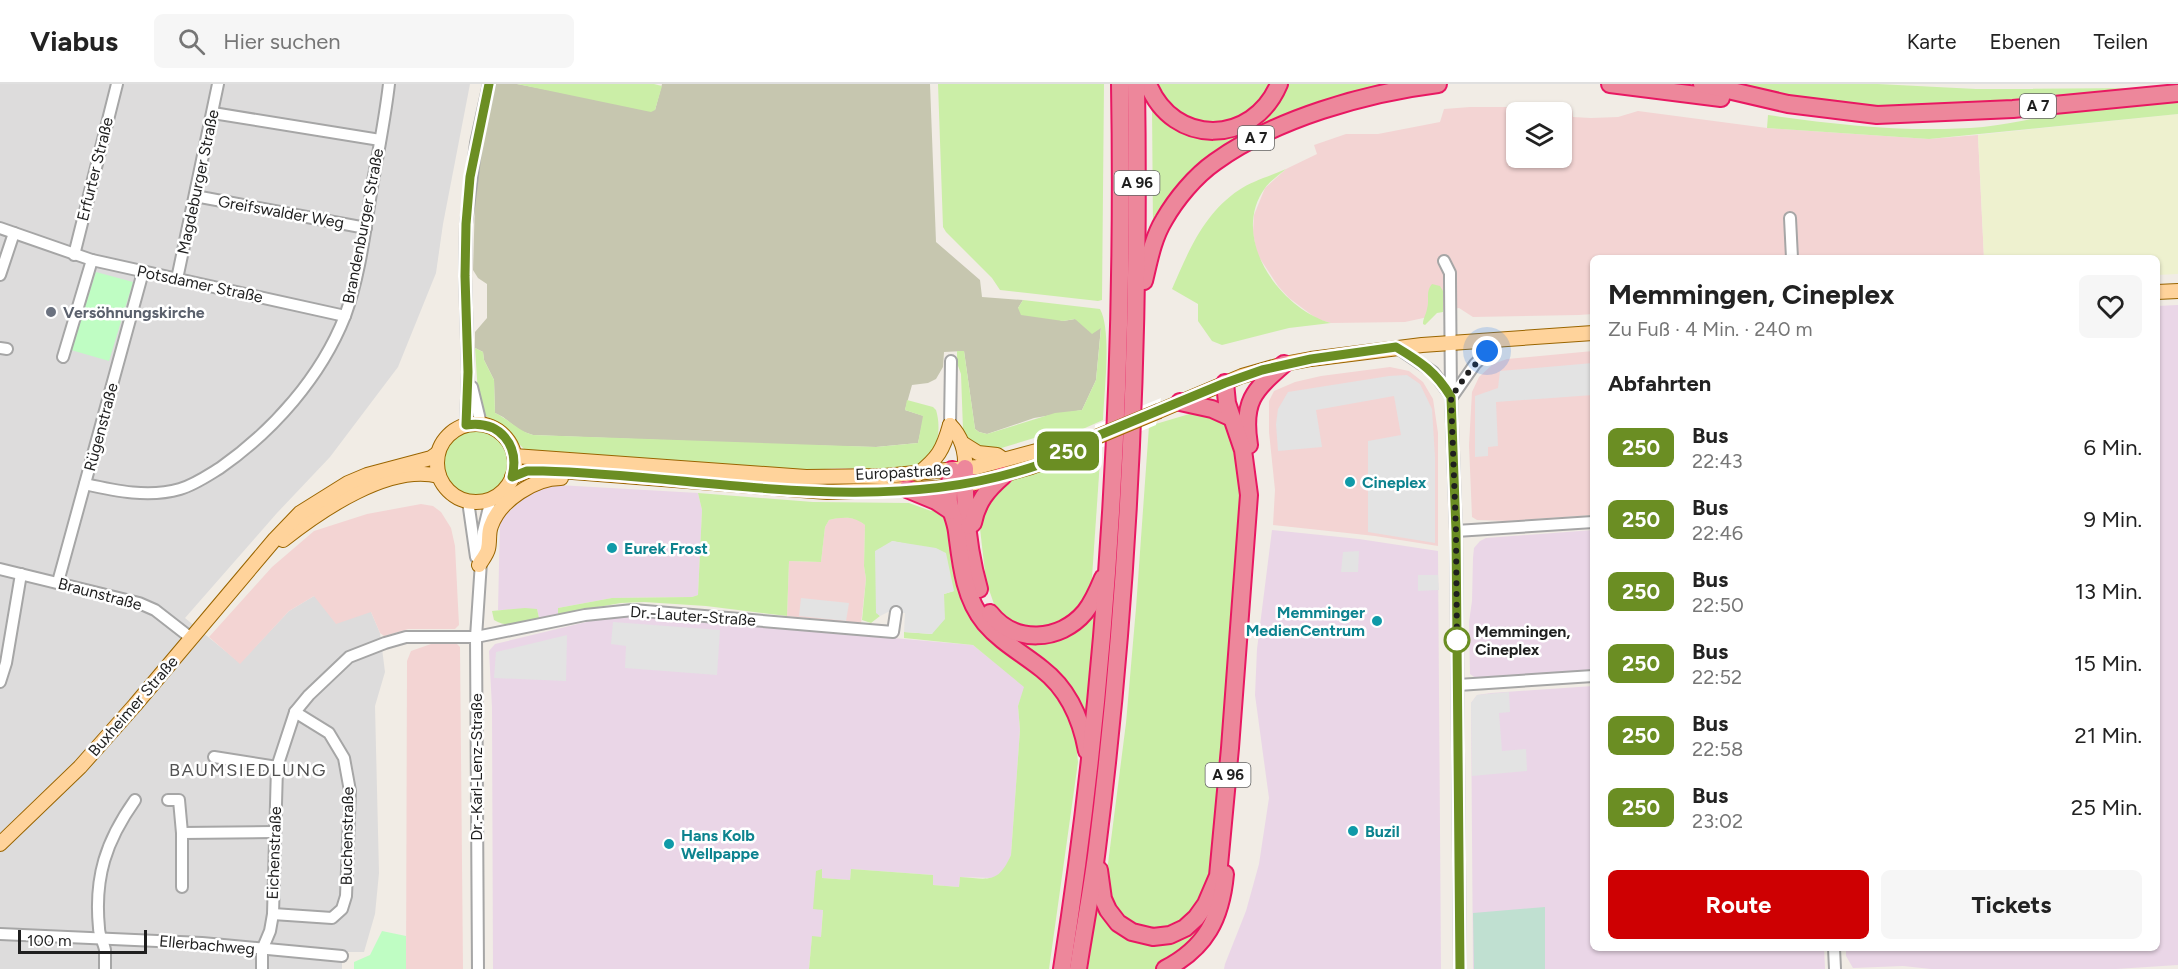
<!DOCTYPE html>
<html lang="de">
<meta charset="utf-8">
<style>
:root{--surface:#fff;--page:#f6f6f6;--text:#222;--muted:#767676;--line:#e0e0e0;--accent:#ce0002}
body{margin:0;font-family:Figtree,sans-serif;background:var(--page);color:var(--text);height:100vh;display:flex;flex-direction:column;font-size:22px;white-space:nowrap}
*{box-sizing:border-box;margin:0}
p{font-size:20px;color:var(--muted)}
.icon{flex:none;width:33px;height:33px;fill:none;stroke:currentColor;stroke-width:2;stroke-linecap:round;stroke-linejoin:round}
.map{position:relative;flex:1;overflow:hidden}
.panel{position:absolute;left:1590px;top:171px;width:570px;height:696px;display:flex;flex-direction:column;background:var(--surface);border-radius:9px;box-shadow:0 2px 4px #0004}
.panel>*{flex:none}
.badge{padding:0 12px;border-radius:9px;font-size:21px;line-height:39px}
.tools{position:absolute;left:1506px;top:18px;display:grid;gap:12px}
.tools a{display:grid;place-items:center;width:66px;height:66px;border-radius:9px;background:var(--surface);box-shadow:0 2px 4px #0004;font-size:30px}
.scale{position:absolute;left:18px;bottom:15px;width:129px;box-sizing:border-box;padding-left:6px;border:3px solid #1f1f1f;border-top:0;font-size:16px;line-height:21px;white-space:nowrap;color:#1f1f1f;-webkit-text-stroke:4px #fff;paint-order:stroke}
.you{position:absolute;width:30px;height:30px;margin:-15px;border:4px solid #fff;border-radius:50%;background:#1a73e8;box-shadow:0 0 0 9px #1a73e833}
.map>.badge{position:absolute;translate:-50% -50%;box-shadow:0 0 0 3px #fff}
h2{padding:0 18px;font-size:22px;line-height:54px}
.round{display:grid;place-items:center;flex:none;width:63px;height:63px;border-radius:9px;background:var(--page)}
.headline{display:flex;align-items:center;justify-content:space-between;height:102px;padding:0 18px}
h1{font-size:28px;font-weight:700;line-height:45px}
.action{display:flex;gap:12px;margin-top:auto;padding:12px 18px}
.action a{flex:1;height:69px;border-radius:9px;background:var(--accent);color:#fff;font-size:24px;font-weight:700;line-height:69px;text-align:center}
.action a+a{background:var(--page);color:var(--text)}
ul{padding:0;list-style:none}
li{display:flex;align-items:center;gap:18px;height:72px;padding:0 18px}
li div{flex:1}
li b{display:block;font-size:22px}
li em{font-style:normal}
li .badge{min-width:66px;font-weight:700;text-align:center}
header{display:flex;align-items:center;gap:36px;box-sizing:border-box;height:84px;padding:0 30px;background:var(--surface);border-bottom:2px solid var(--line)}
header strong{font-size:28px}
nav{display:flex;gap:33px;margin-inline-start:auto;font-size:21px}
.search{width:420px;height:54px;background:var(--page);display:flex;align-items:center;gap:15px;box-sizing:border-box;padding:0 21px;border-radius:9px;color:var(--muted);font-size:22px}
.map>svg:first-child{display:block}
</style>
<header>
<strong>Viabus</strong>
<div class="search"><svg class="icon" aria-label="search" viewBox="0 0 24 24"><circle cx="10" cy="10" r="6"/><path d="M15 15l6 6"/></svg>Hier suchen</div>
<nav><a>Karte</a><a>Ebenen</a><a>Teilen</a></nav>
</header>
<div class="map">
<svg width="2178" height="885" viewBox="0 0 2178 885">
<rect width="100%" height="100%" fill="#f1ece5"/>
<path fill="#dddcdc" d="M0,0H470L443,140L436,189L398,283L330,373L277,429L185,534L240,579L289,527L314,512L371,528L380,549L385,588L375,622L379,789L375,830L364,868H342V885H0Z"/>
<g fill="#f3d4d3" fill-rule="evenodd">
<path d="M1470,23H1562L1572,24L1573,33L1591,34L1618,33L1638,27L1767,44L1929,55L1978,51L1984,174H1593V230L1579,231L1473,233L1459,224L1440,226L1428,233L1405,238L1331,239L1317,235L1289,214L1278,202L1257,170L1253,149L1254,131L1265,104L1286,85L1317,70L1314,61L1346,50H1378L1440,38L1444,25ZM1516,28H1562V74H1516Z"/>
<path d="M1593,267V431L1508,437L1477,436L1472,433L1469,361L1472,308L1479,293L1493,280L1507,275Z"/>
<path d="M1390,283L1409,287L1423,298L1433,315L1438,349V462L1375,452L1273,441L1275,406L1269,348V317L1274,307L1295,298L1321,292Z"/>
<path d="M421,420L433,422L441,428L451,444L455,462L459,541L455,545H408L384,552L380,549L371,528L336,540L314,512L289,527L240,580L209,553L272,483L314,447L367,430Z"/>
<path d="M842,433L857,435L865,441L864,482L866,495L861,540L787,532L789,477L821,478L825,443L829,436Z"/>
<path d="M431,560H457L460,563L463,885H406L407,577L411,567Z"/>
</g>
<g fill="#ead6e7">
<path d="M2178,221V881L2116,885H1931L1903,882L1853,884L1846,872V864H2157V222Z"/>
<path d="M558,401L698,409L702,426L698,511L692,513L612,514L558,524V530L539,534L537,525L498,526L500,436L524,414L541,403Z"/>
<path d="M1272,446L1359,455L1438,467L1441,885H1224L1225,880L1246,827L1259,780L1269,714L1255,611L1257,565Z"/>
<path d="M1593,446V587L1477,595L1470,590L1469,538L1472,517L1473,474L1474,464L1480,457L1486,454Z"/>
<path d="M632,531L973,561L1025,603L1018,622L1020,646L1011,771L1004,787L993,794L960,793L959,803L932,801L933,791L851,785L850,796L821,794L814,825H823L821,853H812L809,885H493L492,623L489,567L495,560L603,534Z"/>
<path d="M1593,602V864H1824L1825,885H1473L1471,619L1477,611L1491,609Z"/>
</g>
<path fill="#c6c6af" d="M495,0H517L655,26L662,0H930L936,158L980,196L982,213L1023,216L1018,224L1063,237L1075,235L1101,243L1096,296L1082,326L1034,334L987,350L979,348L975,345L964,267L944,268L943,283L936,295L928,299L912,301L905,326L924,332L918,359L876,363L762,360L533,351L521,347L503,333L495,329L494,296L484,276L483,268L475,264V248L487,234V200L478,194L473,186L475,116L485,45Z"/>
<path fill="#eef1cf" d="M2178,30V190L2157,191V174H1984L1978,51Z"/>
<g fill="#cbeea7">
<path d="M517,0H654L662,2L655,26L651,28Z"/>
<path d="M938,0H1104L1102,216L1098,217L1000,206L992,194L946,148L943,143Z"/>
<path d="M1153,0H1272L1265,12L1244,32L1217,41L1183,34Z"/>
<path d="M1284,0H1405L1237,57L1153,146L1152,22L1222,52Z"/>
<path d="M1737,0H1878L1976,5L2141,4C2052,13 1956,28 1867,23C1823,20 1779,10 1737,0Z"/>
<path d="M2178,16V30L1929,55L1767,44L1768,31C1839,41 1911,49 1983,43C2014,40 2043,32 2073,27C2108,21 2143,20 2178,16Z"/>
<path d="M1286,85C1279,91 1270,97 1265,104C1229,154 1280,225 1331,239L1289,244L1222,261L1212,257L1198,237V220L1172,205C1188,168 1204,129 1239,106C1252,97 1271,92 1286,85Z"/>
<path d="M1432,200L1440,202L1443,207V228L1437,229L1425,241L1423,240C1423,234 1426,231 1427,225C1430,215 1425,208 1432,200Z"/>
<path d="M1023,216L1100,225C1112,247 1104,308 1103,336L1076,348H1054L998,365L984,366L969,358L963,346L961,290L957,279V267H964L975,345L979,348L987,350L1055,329L1082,326L1096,296L1101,244L1092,250L1075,235L1063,237L1021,231L1018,224Z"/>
<path d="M475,264L483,268L484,276L494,296L495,329C510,336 518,347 533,351L876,363L918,359L923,332L905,326L907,316L933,323L936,326C942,345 938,374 916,382C901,388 859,384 841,384C830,384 819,386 808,386L534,370C519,366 517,353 507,344C498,336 485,335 479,325Z"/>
<path d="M1196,328H1206L1230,341L1245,404L1213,795L1183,839L1150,848L1122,836L1105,803L1126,639L1136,524L1149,342Z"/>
<circle cx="475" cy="379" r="34"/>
<path d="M1101,362L1091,508L1075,533L1044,547L1010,540L995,523L986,497L979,436L986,413L1006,397Z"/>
<path d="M698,409L813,418L909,419L931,427L933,423L945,433L948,438L966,516L1049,595L1074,634L1078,678L1049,885H809L812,852L821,853L823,826L813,825L816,787L822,785V794L850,796L851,785L933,791V801L959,803L960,793C989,795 998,800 1011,771L1020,646L1018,622L1024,603L973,561L904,554V548L932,550L944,510L954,507L907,460L892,457L876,528L880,532L871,539L862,536L866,495L864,482L865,441C853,432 843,433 829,436L825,443L821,478L789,477L787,532L706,522L644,518L621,519L558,530V524L612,514L692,513L698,511L702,426Z"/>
<path d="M1097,519L1086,637L1005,549L1028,554Z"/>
<path d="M525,524L537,525L539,534C524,539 508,545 494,536L492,527Z"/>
<path d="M1097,821L1140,855L1208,827L1210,834L1180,872L1156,885H1088Z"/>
</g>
<path fill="#c0e0d1" d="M1545,823V885H1474L1473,829Z"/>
<g fill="#bffdc3">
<path d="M96,188L133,198L109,277L71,266Z"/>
<path d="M382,847L406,852V885H354V878L370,871Z"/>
</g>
<g fill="#e3e3e3">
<path d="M1593,279V311L1496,318L1498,362L1488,363V372L1475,373V312L1498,304L1500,287Z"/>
<path d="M1407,291L1420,300L1432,325L1435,373V459L1368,448V357L1401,351L1394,312L1316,326L1322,363L1278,367L1276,340L1278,325L1288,308L1389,292Z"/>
<path d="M892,457L936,464L946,469L954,507L944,510L945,535L932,550L904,548L905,529L888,528L880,532L876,529L875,467Z"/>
<path d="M1359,467L1358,488H1341L1343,468Z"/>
<path d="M1418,491H1438L1439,506L1418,507Z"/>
<path d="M801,514L849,519L846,537L799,532Z"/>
<path d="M613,538L720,546L717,591L625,584L626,562L611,560Z"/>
<path d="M567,551L566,597L494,594L496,568Z"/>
<path d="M1509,608L1510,628L1499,629L1502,667L1526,665L1527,687L1472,692L1471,619L1477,611Z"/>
</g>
<path fill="#fff" d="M1161,314L1156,341L1093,367L1095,341Z"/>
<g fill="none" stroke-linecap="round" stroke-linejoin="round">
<g stroke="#a6a6a6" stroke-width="14">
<g id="minor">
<path d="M213,29L380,56"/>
<path d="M195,112L366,144"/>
<path d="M1790,134L1792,174"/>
<path d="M0,144L92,176L345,232"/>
<path d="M74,171L117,0"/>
<path d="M1444,177L1450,189V197L1451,313L1456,447L1460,885"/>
<path d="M0,191L14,149"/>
<path d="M177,195L218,0"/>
<path d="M1396,263L1433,288L1451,312"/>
<path d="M0,264L7,265"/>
<path d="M63,273L92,176"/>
<path d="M472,303L481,340"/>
<path d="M1452,313L1475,280L1501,255"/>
<path d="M466,341L468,288L465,192L466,140L476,59L489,0"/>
<path d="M950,341L951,277"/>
<path d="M85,400C116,407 149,414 180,405C194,401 207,392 220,384C273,347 321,293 345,232C360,191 365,146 372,103C378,69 385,35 389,0"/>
<path d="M468,417L476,473"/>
<path d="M1456,447L1593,438"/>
<path d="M0,485L139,519L155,526L191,554"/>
<path d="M58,498L143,188"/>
<path d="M0,598L6,579L21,490"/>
<path d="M1458,601L1593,592"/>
<path d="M214,673L277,683"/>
<path d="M168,716H179L182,749V803"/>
<path d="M182,749L274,748"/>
<path d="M273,830L332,834L342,825L346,812L350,707L344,674L329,649L295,628"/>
<path d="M0,850L202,859L342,872"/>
<path d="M1834,864L1835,885"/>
<path d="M105,885C105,879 105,872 105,866C104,859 99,852 99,844C94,793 106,757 135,716"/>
<path d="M262,885V866L270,847L273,830L277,683L295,628L309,611L349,573L385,559L406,553H476L585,531L633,526L893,548L896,528"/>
<path d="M478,885L476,553L483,448L491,415"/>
</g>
</g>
<g stroke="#9a6500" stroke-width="16">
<g id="major">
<path d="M2157,208L2178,207"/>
<path d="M1159,327L1242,292L1284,280L1311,275L1422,261L1593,249"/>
<circle cx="476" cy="379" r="39"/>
<path d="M950,341C962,353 966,367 965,384"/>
<path d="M962,359L978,369L997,371L1003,375"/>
<path d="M514,372L806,393L885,392L977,383L1059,361L1073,362"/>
<path d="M918,390C938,374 943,366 950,341"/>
<path d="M512,393L527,387H560L827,408L937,404L975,399L1031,383L1064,371L1073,362L1094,354"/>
<path d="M283,456C321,426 389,379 439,392"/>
<path d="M479,481C482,476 487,470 488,465C490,457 488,449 491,442C500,416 535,394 561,394"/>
<path d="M0,760L80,683L135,621L275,455L300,429L348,399L367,391L431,374L438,369"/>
</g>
</g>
<g stroke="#e81862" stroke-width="20">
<g id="highway">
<path d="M1148,0C1173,63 1253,62 1279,0"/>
<path d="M1610,0L1721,14"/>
<path d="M1702,0L1788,20L1877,31L2013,25L2178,9"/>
<path d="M1144,197C1149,176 1153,154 1164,136C1176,115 1195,92 1215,78C1275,35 1365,9 1438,0"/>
<path d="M1180,318L1212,325L1232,334"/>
<path d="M1249,361C1242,318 1253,307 1284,280"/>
<path d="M965,384C964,424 968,466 979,505"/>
<path d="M952,386C951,396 948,407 949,418C951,428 956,438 957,448C961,479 964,514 985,539C1001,558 1022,569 1042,585C1068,605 1081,634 1087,667"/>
<path d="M907,405L936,417L951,427"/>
<path d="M969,442L973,439C977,418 987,406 1003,392"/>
<path d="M990,529C1014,560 1060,558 1085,528C1093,518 1098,506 1103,494"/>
<path d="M1099,786L1103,815L1108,826L1118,839L1132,848L1153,853L1170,851L1185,844L1196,834L1206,820L1218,792L1230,664L1249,411L1243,366L1227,319L1225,299"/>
<path d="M1062,885C1108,592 1125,296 1120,0"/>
<path d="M1078,885C1084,845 1092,805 1097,764C1129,511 1140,255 1136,0"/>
<path d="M1165,885C1206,864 1221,834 1225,790"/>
</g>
</g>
<use href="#minor" stroke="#fff" stroke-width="10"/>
<use href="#major" stroke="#ffd39b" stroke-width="14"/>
<use href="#highway" stroke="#ed879b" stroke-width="16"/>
<g stroke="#9a6500" stroke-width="16" stroke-linecap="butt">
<path id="major-bridge" d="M1094,354L1159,327"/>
</g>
<use href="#major-bridge" stroke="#ffd39b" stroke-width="14"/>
</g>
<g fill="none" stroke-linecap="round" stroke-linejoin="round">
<g stroke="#fff" stroke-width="14">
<path id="line" d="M489,0L470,93L466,140L465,192L468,288L466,341C500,336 520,361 512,393L527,387H543C697,391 865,432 1016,388C1036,382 1058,376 1073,362L1225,299L1262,286L1311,275L1396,263C1421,278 1436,288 1451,313L1456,447L1460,885"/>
</g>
<use href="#line" stroke="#6b8e23" stroke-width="9"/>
<path stroke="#1f1f1f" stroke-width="6" stroke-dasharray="0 10.8" d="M1457,556V560L1456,447L1451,313L1468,289L1487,267"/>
</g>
<circle fill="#6b7280" stroke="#fff" stroke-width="2" cx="51" cy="228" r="6"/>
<g fill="#0f9aa8" stroke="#fff" stroke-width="2">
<circle cx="1350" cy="398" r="6"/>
<circle cx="612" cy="464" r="6"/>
<circle cx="1377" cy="537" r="6"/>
<circle cx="1353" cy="747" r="6"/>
<circle cx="669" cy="760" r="6"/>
</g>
<circle fill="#fff" stroke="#6b8e23" stroke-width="3" cx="1457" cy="556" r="12"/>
<g text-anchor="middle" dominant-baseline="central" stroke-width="5" stroke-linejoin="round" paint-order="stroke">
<g fill="#fff" stroke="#626262" stroke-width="1.5">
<rect x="2020" y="10" width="36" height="24" rx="4.5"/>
<rect x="1238" y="42" width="36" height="24" rx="4.5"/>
<rect x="1114.5" y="87" width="45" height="24" rx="4.5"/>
<rect x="1205.5" y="679" width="45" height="24" rx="4.5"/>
</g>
<g font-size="15" font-weight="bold" fill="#1f1f1f">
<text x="2038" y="22">A 7</text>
<text x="1256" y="54">A 7</text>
<text x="1137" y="99">A 96</text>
<text x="1228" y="691">A 96</text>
</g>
<g font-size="16" fill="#1f1f1f" stroke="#fff">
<text transform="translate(95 85) rotate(-76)">Erfurter Straße</text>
<text transform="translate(198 98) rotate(-78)">Magdeburger Straße</text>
<text transform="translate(281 128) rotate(10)">Greifswalder Weg</text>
<text transform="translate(363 142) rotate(-79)">Brandenburger Straße</text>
<text transform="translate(200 200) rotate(12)">Potsdamer Straße</text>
<text transform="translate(101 343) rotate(-75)">Rügenstraße</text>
<text transform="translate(903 388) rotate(-3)">Europastraße</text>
<text transform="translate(100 510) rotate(15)">Braunstraße</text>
<text transform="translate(693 532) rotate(4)">Dr.-Lauter-Straße</text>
<text transform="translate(133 622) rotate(-49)">Buxheimer Straße</text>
<text transform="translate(476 683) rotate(-90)">Dr.-Karl-Lenz-Straße</text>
<text transform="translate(347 752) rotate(-89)">Buchenstraße</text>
<text transform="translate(274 769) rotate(-88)">Eichenstraße</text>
<text transform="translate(207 861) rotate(5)">Ellerbachweg</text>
</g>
<g font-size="16" font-weight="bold" fill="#5b616d" stroke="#fff" text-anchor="start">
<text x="63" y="228">Versöhnungskirche</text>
</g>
<g font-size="16" font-weight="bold" fill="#0d838f" stroke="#fff" text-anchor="start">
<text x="1362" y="398">Cineplex</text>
<text x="624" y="464">Eurek Frost</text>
<text x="1365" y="528" text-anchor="end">Memminger<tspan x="1365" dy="18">MedienCentrum</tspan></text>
<text x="1365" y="747">Buzil</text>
<text x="681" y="751">Hans Kolb<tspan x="681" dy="18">Wellpappe</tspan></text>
</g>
<g font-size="16" font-weight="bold" fill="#1f1f1f" stroke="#fff" text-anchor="start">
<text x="1475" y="547">Memmingen,<tspan x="1475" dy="18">Cineplex</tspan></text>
</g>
<g font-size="18" letter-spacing="1.5" fill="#525252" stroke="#fff">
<text x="248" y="686">BAUMSIEDLUNG</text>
</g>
</g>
</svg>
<div class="tools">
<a><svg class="icon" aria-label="layers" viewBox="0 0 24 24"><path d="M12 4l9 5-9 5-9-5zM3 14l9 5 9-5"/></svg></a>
</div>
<div class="scale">100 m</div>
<div class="you" style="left:1487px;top:267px"></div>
<b class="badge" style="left:1068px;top:367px;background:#6b8e23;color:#fff">250</b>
<section class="panel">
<div class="headline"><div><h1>Memmingen, Cineplex</h1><p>Zu Fuß · 4 Min. · 240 m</p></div><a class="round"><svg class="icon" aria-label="heart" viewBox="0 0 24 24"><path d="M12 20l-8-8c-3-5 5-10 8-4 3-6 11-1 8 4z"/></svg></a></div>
<h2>Abfahrten</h2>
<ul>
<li><span class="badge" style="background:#6b8e23;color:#fff">250</span><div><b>Bus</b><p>22:43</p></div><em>6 Min.</em></li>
<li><span class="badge" style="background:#6b8e23;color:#fff">250</span><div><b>Bus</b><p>22:46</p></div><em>9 Min.</em></li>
<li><span class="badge" style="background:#6b8e23;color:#fff">250</span><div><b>Bus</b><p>22:50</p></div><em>13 Min.</em></li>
<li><span class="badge" style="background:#6b8e23;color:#fff">250</span><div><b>Bus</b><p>22:52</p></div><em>15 Min.</em></li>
<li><span class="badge" style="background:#6b8e23;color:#fff">250</span><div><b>Bus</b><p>22:58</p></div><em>21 Min.</em></li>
<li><span class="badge" style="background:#6b8e23;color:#fff">250</span><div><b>Bus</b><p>23:02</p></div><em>25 Min.</em></li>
</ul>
<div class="action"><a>Route</a><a>Tickets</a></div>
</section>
</div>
